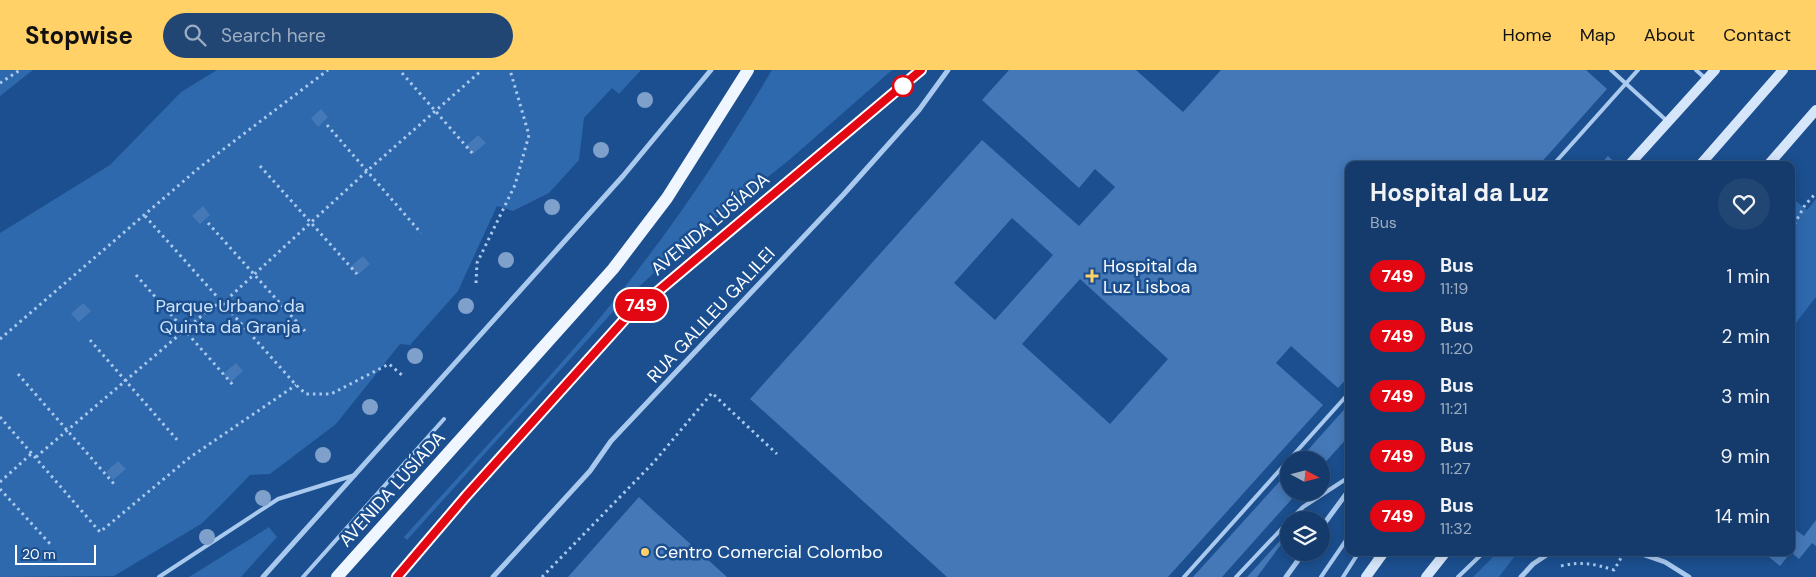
<!DOCTYPE html>
<meta charset="utf-8">
<style>
:root{--surface:#143b6b;--page:#214673;--text:#f1f3f6;--muted:#9dadc1;--line:#33557e;--accent:#ffd166}
body{margin:0;font-family:"DM Sans",sans-serif;background:var(--page);color:var(--text);height:100vh;display:flex;flex-direction:column;font-size:19px;white-space:nowrap}
*{box-sizing:border-box;margin:0}
p{font-size:16px;color:var(--muted)}
.icon{flex:none;width:28px;height:28px;fill:none;stroke:currentColor;stroke-width:2;stroke-linecap:round;stroke-linejoin:round}
.map{position:relative;flex:1;overflow:hidden}
.drawer{position:absolute;left:1345px;top:91px;width:450px;height:395px;display:flex;flex-direction:column;background:var(--surface);border-radius:10px;box-shadow:0 2px 12px #0003,0 0 0 1px var(--line)}
.drawer>*{flex:none}
.badge{padding:0 10px;border-radius:16px;font-size:18px;line-height:32px}
.needle{width:32px;rotate:97deg}
.buttons{position:absolute;left:1280px;top:381px;display:grid;gap:10px}
.buttons a{display:grid;place-items:center;width:50px;height:50px;border-radius:50%;background:var(--surface);box-shadow:0 2px 12px #0003,0 0 0 1px var(--line);font-size:25px}
.scale{position:absolute;left:15px;bottom:12px;width:81px;box-sizing:border-box;padding-left:5px;border:2px solid #fff;border-top:0;font-size:14px;line-height:18px;white-space:nowrap;color:#fff;-webkit-text-stroke:4px #1b4f8f;paint-order:stroke}
.map>.badge{position:absolute;translate:-50% -50%;box-shadow:0 0 0 2px #fff}
.round{display:grid;place-items:center;flex:none;width:52px;height:52px;border-radius:26px;background:var(--page)}
.overview{display:flex;align-items:center;justify-content:space-between;height:85px;padding:0 25px}
h1{font-size:24px;font-weight:700;line-height:38px}
ul{padding:0;list-style:none}
li{display:flex;align-items:center;gap:15px;height:60px;padding:0 25px}
li div{flex:1}
li b{display:block;font-size:19px}
li em{font-style:normal}
li .badge{min-width:55px;font-weight:700;text-align:center}
header{display:flex;align-items:center;gap:30px;box-sizing:border-box;height:70px;padding:0 25px;background:var(--accent);color:#111}
header strong{font-size:24px}
nav{display:flex;gap:28px;margin-inline-start:auto;font-size:18px}
.search{width:350px;height:45px;background:var(--page);display:flex;align-items:center;gap:12px;box-sizing:border-box;padding:0 18px;border-radius:28px;color:var(--muted);font-size:19px}
.map>svg:first-child{display:block}
</style>
<header>
<strong>Stopwise</strong>
<div class="search"><svg class="icon" aria-label="search" viewBox="0 0 24 24"><circle cx="10" cy="10" r="6"/><path d="M15 15l6 6"/></svg>Search here</div>
<nav><a>Home</a><a>Map</a><a>About</a><a>Contact</a></nav>
</header>
<div class="map">
<svg width="1816" height="507" viewBox="0 0 1816 507">
<rect width="100%" height="100%" fill="#1b4f8f"/>
<g fill="#2e69ad">
<path d="M0,0H33L0,26Z"/>
<path d="M217,0H641L619,24L612,18L584,48L579,90L549,123L513,141L497,136L458,221L410,275L400,274L336,354L270,404L250,405L221,435L201,454L114,506L0,507V163L110,95L181,22Z"/>
<path d="M772,0H892L788,91L702,159L619,235L407,470L404,467C466,398 529,331 589,261C658,179 718,91 772,0Z"/>
<path d="M1816,129V227L1791,259V137L1796,131L1807,140Z"/>
<path d="M269,457L277,467L241,507H189Z"/>
<path d="M1497,483H1517L1499,507H1473Z"/>
</g>
<g fill="#4478b7" fill-rule="evenodd">
<path d="M1009,0H1136L1183,42L1221,0H1586L1607,19L1539,95H1349V306L1338,318L1291,276L1276,293L1323,335L1168,507H947L750,329L982,70L1079,156L1115,117L1095,99L1079,118L982,30ZM1012,148L1053,185L995,250L954,213ZM1080,209L1168,289L1110,354L1022,274Z"/>
<path d="M321,39L328,47L318,57L311,48Z"/>
<path d="M478,65L486,73L473,84L466,76Z"/>
<path d="M1608,86L1615,93L1613,95H1600Z"/>
<path d="M203,136L210,145L200,154L192,146Z"/>
<path d="M363,186L370,194L358,205L350,197Z"/>
<path d="M83,233L91,241L79,252L71,244Z"/>
<path d="M236,293L243,301L231,312L223,304Z"/>
<path d="M1349,334V366L1321,397V390H1299Z"/>
<path d="M118,391L126,399L113,410L106,402Z"/>
<path d="M1289,401V422H1298L1222,507H1193Z"/>
<path d="M639,427L655,442L727,507H568Z"/>
<path d="M1791,450L1796,453L1793,458L1804,466L1816,450V476L1812,473L1799,489L1791,482Z"/>
<path d="M1286,464L1288,465L1257,507H1247Z"/>
<path d="M1763,482H1791L1780,496Z"/>
</g>
<g fill="none" stroke-linecap="round" stroke-linejoin="round">
<g stroke="#a9c9ee" stroke-width="3" stroke-dasharray="2.5 4" stroke-linecap="butt">
<path d="M402,3L473,84"/>
<path d="M0,13L20,0"/>
<path d="M327,55L421,163"/>
<path d="M260,96L357,204"/>
<path d="M145,146L296,315L306,324H331L389,294L403,306"/>
<path d="M208,153L305,261"/>
<path d="M1791,160L1805,135L1816,123"/>
<path d="M136,205L233,315"/>
<path d="M476,213L477,193L515,115L529,65L510,0"/>
<path d="M0,269L200,97L328,0"/>
<path d="M90,270L179,372"/>
<path d="M18,304L114,414"/>
<path d="M0,347L100,462L189,388L296,315"/>
<path d="M36,387L213,236L223,233L367,101L482,0"/>
<path d="M0,412L31,384"/>
<path d="M0,419L52,476"/>
<path d="M1561,496C1581,491 1595,494 1614,500L1621,488"/>
<path d="M542,507L654,392L712,323L777,384"/>
</g>
<g stroke="#a9c9ee" stroke-width="4">
<path d="M1611,0L1667,51"/>
<path d="M1696,0L1706,9"/>
<path d="M1553,95L1638,0"/>
<path d="M1290,450L1303,437L1349,407"/>
<path d="M159,507L278,429L355,405"/>
<path d="M303,507L444,349"/>
<path d="M1184,507L1349,323"/>
<path d="M1236,507L1289,451"/>
<path d="M1321,507L1349,466"/>
<path d="M1343,507L1359,482"/>
<path d="M1458,507L1484,482"/>
</g>
<g stroke="#a9c9ee" stroke-width="5">
<path d="M1321,458L1349,420"/>
<path d="M1636,482L1665,492L1689,507"/>
<path d="M263,507L623,106L711,0"/>
<path d="M493,507L590,401L611,371L843,125L919,40L948,0"/>
<path d="M1286,507L1304,482"/>
<path d="M1521,507L1533,494L1551,482"/>
</g>
<g stroke="#d6e6fa" stroke-width="10">
<path d="M1629,95L1715,0"/>
<path d="M1700,95L1783,0"/>
<path d="M1768,95L1816,40"/>
<path d="M1366,507L1384,482"/>
<path d="M1426,507L1446,482"/>
</g>
<g stroke="#f0f6ff" stroke-width="12">
<path d="M337,507L613,199L667,128L748,0"/>
<path d="M397,507L466,426L625,249L921,0"/>
</g>
</g>
<g fill="#7ea0ca">
<circle cx="645" cy="30" r="8"/>
<circle cx="601" cy="80" r="8"/>
<circle cx="552" cy="137" r="8"/>
<circle cx="506" cy="190" r="8"/>
<circle cx="466" cy="236" r="8"/>
<circle cx="415" cy="286" r="8"/>
<circle cx="370" cy="337" r="8"/>
<circle cx="323" cy="385" r="8"/>
<circle cx="263" cy="428" r="8"/>
<circle cx="207" cy="467" r="8"/>
</g>
<g fill="none" stroke-linecap="round" stroke-linejoin="round">
<g stroke="#fff" stroke-width="11">
<path id="line" d="M397,507L466,426L625,249L921,0"/>
</g>
<use href="#line" stroke="#e30613" stroke-width="8"/>
</g>
<circle fill="#fff" stroke="#e30613" stroke-width="2.5" cx="903" cy="16" r="10"/>
<g fill="#ffd166" stroke="#1b4f8f" stroke-width="2">
<path d="M1089.5 198.5h5v5h5v5h-5v5h-5v-5h-5v-5h5z"/>
<circle cx="645" cy="482" r="5"/>
</g>
<g text-anchor="middle" dominant-baseline="central" stroke-width="5" stroke-linejoin="round" paint-order="stroke">
<g font-size="18" fill="#fff" stroke="#1b4f8f">
<text transform="translate(710 154) rotate(-40)">AVENIDA LUSÍADA</text>
<text transform="translate(711 245) rotate(-47)">RUA GALILEU GALILEI</text>
<text transform="translate(392 419) rotate(-48)">AVENIDA LUSÍADA</text>
</g>
<g font-size="18" fill="#fff" stroke="#1b4f8f" text-anchor="start">
<text x="1103" y="196">Hospital da<tspan x="1103" dy="21">Luz Lisboa</tspan></text>
<text x="655" y="482">Centro Comercial Colombo</text>
</g>
<g font-size="18" fill="#cfe3fa" stroke="#1b4f8f">
<text x="230" y="236">Parque Urbano da<tspan x="230" dy="21">Quinta da Granja</tspan></text>
</g>
</g>
</svg>
<div class="buttons">
<a><svg class="needle" viewBox="-14 -14 28 28"><path d="M0-13l5 13h-10z" fill="#e53935"/><path d="M0 13l5-13h-10z" fill="#9dadc1"/></svg></a>
<a><svg class="icon" aria-label="layers" viewBox="0 0 24 24"><path d="M12 4l9 5-9 5-9-5zM3 14l9 5 9-5"/></svg></a>
</div>
<div class="scale">20 m</div>
<b class="badge" style="left:641px;top:235px;background:#e30613;color:#fff">749</b>
<section class="drawer">
<div class="overview"><div><h1>Hospital da Luz</h1><p>Bus</p></div><a class="round"><svg class="icon" aria-label="heart" viewBox="0 0 24 24"><path d="M12 20l-8-8c-3-5 5-10 8-4 3-6 11-1 8 4z"/></svg></a></div>
<ul>
<li><span class="badge" style="background:#e30613;color:#fff">749</span><div><b>Bus</b><p>11:19</p></div><em>1 min</em></li>
<li><span class="badge" style="background:#e30613;color:#fff">749</span><div><b>Bus</b><p>11:20</p></div><em>2 min</em></li>
<li><span class="badge" style="background:#e30613;color:#fff">749</span><div><b>Bus</b><p>11:21</p></div><em>3 min</em></li>
<li><span class="badge" style="background:#e30613;color:#fff">749</span><div><b>Bus</b><p>11:27</p></div><em>9 min</em></li>
<li><span class="badge" style="background:#e30613;color:#fff">749</span><div><b>Bus</b><p>11:32</p></div><em>14 min</em></li>
</ul>
</section>
</div>
